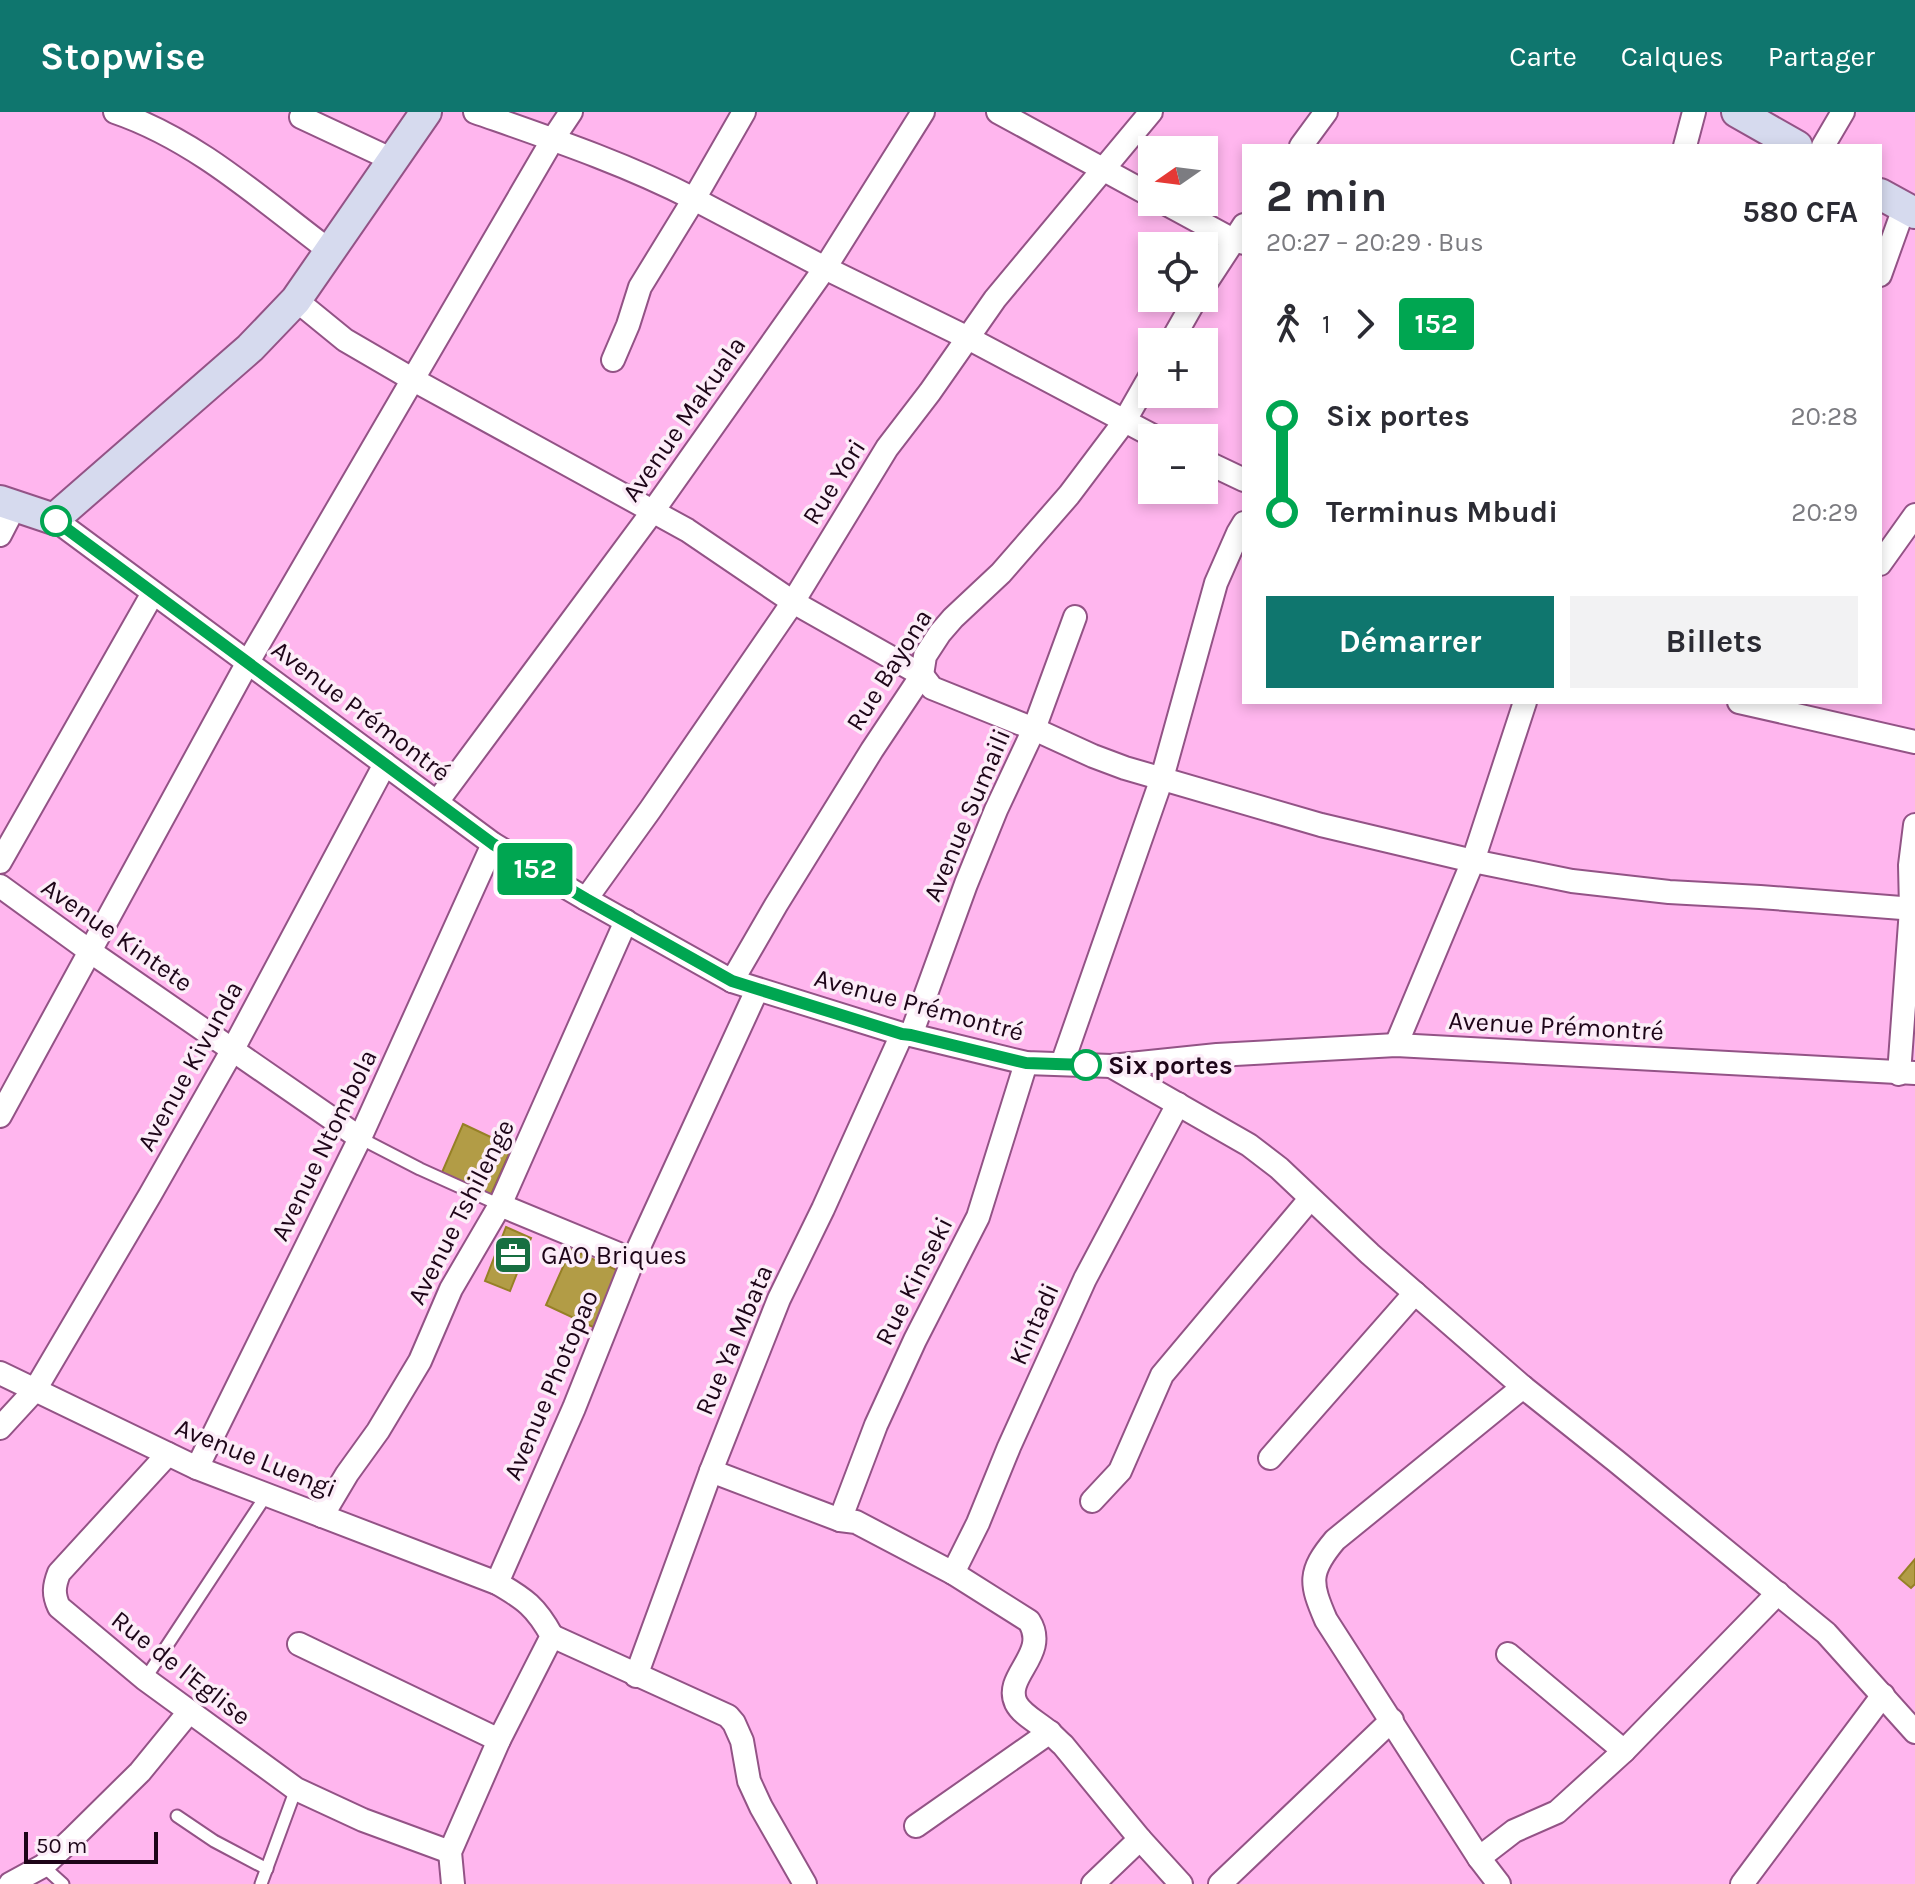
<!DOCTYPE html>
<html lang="fr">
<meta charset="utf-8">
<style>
:root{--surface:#fff;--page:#f2f2f3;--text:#2b2b33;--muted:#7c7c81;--accent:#0f766e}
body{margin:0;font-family:Karla,sans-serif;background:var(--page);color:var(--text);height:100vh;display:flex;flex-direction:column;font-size:30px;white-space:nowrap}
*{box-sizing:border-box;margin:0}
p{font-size:26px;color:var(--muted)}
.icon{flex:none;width:44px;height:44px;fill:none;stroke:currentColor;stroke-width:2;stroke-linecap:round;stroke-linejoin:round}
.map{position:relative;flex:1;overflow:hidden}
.panel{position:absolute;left:1242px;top:32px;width:640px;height:560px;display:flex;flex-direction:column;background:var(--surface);border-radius:0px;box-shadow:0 4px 12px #0003}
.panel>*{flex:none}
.badge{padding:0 16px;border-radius:6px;font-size:28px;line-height:52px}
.needle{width:52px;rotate:256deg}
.tools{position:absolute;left:1138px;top:24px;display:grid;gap:16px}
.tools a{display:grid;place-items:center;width:80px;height:80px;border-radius:0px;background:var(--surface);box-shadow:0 4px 12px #0003;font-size:40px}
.scale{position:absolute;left:24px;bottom:20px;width:134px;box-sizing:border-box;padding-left:8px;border:4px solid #1d0518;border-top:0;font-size:22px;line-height:28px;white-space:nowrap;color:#1d0518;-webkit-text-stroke:6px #fcedf8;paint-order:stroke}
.map>.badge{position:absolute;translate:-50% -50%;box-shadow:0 0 0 4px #fff}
.legs{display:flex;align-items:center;gap:12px;height:88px;padding:0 24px;font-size:26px}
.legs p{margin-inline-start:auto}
.head{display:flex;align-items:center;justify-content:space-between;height:136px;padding:0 24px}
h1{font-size:44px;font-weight:700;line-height:60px}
.button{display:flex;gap:16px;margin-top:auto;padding:16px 24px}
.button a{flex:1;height:92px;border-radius:0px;background:var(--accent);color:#fff;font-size:32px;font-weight:700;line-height:92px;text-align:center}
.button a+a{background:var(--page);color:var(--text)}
ul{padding:0 24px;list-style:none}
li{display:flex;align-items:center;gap:28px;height:96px;font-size:30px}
li i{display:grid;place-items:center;width:12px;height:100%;margin:0 10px;background:currentColor}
li i::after{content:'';width:20px;height:20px;margin:-10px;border:6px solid;border-radius:50%;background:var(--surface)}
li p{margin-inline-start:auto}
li:first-child i{background:linear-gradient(#0000 50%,currentColor 0)}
li:last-child i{background:linear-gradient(currentColor 50%,#0000 0)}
header{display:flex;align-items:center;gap:48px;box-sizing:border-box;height:112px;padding:0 40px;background:var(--accent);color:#fff}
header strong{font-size:38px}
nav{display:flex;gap:44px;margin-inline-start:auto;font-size:28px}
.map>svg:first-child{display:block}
</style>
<header>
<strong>Stopwise</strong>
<nav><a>Carte</a><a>Calques</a><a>Partager</a></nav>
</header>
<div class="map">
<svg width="1915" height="1772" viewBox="0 0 1915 1772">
<rect width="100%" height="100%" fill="#ffb6ee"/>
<g fill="#b29c46" stroke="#968026" stroke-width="2">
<path d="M463,1012L512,1035L489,1087L440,1065Z"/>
<path d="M506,1115L531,1126L510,1179L485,1169Z"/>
<path d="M571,1137L621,1160L595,1216L546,1193Z"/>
<path d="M1915,1447V1472L1911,1476L1899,1466Z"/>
</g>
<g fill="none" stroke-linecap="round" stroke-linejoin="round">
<g stroke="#935386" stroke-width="15">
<g id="lane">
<path d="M360,1026L420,1057L500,1093"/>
<path d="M145,1567L267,1382"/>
<path d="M177,1704L214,1729L267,1757"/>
<path d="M43,1754L63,1772"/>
<path d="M261,1772L296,1677"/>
</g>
</g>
<g stroke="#935386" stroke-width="26">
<g id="street">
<path d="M115,0C197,28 262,88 330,139"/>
<path d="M475,0C549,26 624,51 694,87L744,0"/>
<path d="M923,0L825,156L968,226L1157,326"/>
<path d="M998,0L1152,84"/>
<path d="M301,5L393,48"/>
<path d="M1301,34L1326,0"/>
<path d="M1685,34L1694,0"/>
<path d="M1823,34L1843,0"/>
<path d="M1163,90L1233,128L1244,131"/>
<path d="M1880,163L1904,96"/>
<path d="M1204,174L1244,113"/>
<path d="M296,188L345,228L412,267L687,418L793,490L922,563L932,576L1034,617L1093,644L1125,656L1321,713L1473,749L1572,769L1669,780L1760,785L1915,797"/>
<path d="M1171,230L1196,186"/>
<path d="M1204,349L1244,368"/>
<path d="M54,407L493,732L586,787L732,869L902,922L911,923L1026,951L1111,954L1217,943L1396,933L1915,961"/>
<path d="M0,423L15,394"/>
<path d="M1880,452L1915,403"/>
<path d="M1739,590L1915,630"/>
<path d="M437,690L653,399L825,156L694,87L640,175L628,213L613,248"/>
<path d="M0,750L153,481"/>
<path d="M0,774L91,840L360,1026"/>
<path d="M586,787L650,698L793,490L887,336L930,280L995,187L1151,0"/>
<path d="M732,869L776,793L872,638L922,563L925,544L940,521L953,506L1001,461L1069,383L1124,310L1152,261"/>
<path d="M911,923L966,772L996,698L1034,617L1075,505"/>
<path d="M1396,933L1473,749L1525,590"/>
<path d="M1062,952L1162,666L1216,471L1238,421L1244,411"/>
<path d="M1111,954L1249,1033L1279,1056L1370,1142L1523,1275L1616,1349L1826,1521L1915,1620"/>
<path d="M1899,962L1911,797L1910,753L1915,713"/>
<path d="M0,1004L248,550L553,27L571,0"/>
<path d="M500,1093L633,1148"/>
<path d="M0,1261L197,1356L497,1471C525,1487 536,1495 552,1524L499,1628L450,1740L453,1772"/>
<path d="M0,1316L35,1278L150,1083L232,939L385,652"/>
<path d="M168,1342L59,1461C54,1474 53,1482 59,1495L145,1567L296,1677L363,1708L450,1740"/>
<path d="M1270,1346L1415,1181"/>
<path d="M197,1356L360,1026L493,732"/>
<path d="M711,1359L840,1408L856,1410L953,1461L1029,1509C1050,1542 1003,1564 1016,1591C1022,1603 1039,1611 1049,1620C1054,1624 1058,1629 1063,1633L1140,1727L1093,1772"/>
<path d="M1092,1389L1120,1359L1162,1263L1310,1087"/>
<path d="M322,1404L347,1362L378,1319L420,1249L451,1177L500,1093L626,809"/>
<path d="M840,1408L876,1313L915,1228L978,1105L1026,951"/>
<path d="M953,1461L978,1411L1009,1335L1085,1167L1178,992"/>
<path d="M497,1471L574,1296L633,1148L757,878"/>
<path d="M552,1524L728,1604L734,1611L742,1629L749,1669L761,1695L805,1772"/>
<path d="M299,1532L499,1628"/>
<path d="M1508,1542L1624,1639"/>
<path d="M636,1564L711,1359L779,1187L823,1097L902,922"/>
<path d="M916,1714L1050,1620"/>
<path d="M1140,1727L1181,1772"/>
<path d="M1479,1746L1514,1719L1557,1700L1624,1639L1778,1481"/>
<path d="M10,1772L43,1754L72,1727L140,1660L189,1600"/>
<path d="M1220,1772L1392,1608"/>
<path d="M1499,1772L1479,1746L1326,1508C1310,1471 1308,1460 1335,1428L1523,1275"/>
<path d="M1742,1772L1883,1583"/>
</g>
</g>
<g stroke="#935386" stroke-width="34">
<g id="secondary">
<path d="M1737,0L1797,34"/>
<path d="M1880,82L1915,101"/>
<path d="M0,389L54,407L250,236L296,188L426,0"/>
</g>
</g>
<use href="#lane" stroke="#fff" stroke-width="11"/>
<use href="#street" stroke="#fff" stroke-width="22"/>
<use href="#secondary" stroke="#d6daee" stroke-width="30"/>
</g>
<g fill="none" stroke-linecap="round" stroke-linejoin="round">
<g stroke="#fff" stroke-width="18">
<path id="line-1" d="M56,409L493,732L586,787L732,869L902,922L911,923L1026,951L1086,953"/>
</g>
<use href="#line-1" stroke="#00a651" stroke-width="12"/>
</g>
<defs>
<g id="office-square" transform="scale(2)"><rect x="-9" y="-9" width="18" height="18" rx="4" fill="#176f41" stroke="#fcedf8"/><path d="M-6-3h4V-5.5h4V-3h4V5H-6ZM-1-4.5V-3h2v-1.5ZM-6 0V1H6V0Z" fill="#fff"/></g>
</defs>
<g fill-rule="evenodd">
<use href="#office-square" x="513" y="1143"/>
</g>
<g fill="#fff" stroke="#00a651" stroke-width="4">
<circle cx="56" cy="409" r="14"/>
<circle cx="1086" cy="953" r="14"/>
</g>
<g text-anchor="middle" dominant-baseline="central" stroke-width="7" stroke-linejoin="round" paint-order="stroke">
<g font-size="26" fill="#1d0518" stroke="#fcedf8">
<text transform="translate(684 307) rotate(-55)">Avenue Makuala</text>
<text transform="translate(834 370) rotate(-58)">Rue Yori</text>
<text transform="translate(889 558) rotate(-58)">Rue Bayona</text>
<text transform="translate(361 599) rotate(37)">Avenue Prémontré</text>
<text transform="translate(967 703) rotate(-67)">Avenue Sumaili</text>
<text transform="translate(117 823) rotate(35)">Avenue Kintete</text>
<text transform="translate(919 893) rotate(15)">Avenue Prémontré</text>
<text transform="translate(1556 914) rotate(3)">Avenue Prémontré</text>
<text transform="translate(190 954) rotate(-61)">Avenue Kivunda</text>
<text transform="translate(324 1033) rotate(-64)">Avenue Ntombola</text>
<text transform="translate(461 1100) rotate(-63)">Avenue Tshilenge</text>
<text transform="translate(914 1169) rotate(-63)">Rue Kinseki</text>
<text transform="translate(1034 1212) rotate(-66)">Kintadi</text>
<text transform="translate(734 1228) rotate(-67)">Rue Ya Mbata</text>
<text transform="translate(551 1273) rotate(-67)">Avenue Photopao</text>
<text transform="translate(256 1346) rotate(22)">Avenue Luengi</text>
<text transform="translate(181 1556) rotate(38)">Rue de l'Eglise</text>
</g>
<g font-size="26" font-weight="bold" fill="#1d0518" stroke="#fcedf8" text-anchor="start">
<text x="1108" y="953">Six portes</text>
</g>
<g font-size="26" fill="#1d0518" stroke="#fcedf8" text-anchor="start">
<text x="541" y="1143">GAO Briques</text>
</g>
</g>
</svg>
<div class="tools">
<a><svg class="needle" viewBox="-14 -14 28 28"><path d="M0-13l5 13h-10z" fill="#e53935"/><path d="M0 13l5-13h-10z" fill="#7c7c81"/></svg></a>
<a><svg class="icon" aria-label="locate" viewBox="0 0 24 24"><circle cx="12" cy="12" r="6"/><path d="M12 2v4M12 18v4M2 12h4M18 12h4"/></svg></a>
<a>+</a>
<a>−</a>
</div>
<div class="scale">50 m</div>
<b class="badge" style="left:535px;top:757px;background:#00a651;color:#fff">152</b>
<section class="panel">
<div class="head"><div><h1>2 min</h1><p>20:27 – 20:29 · Bus</p></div><b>580 CFA</b></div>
<div class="legs"><svg class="icon" aria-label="walk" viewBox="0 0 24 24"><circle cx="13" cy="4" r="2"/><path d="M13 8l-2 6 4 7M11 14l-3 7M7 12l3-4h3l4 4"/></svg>1<svg class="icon" aria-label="forward" viewBox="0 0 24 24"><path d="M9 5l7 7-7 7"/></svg><b class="badge" style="background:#00a651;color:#fff">152</b></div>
<ul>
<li><i style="color:#00a651"></i><b>Six portes</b><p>20:28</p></li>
<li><i style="color:#00a651"></i><b>Terminus Mbudi</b><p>20:29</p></li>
</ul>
<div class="button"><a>Démarrer</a><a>Billets</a></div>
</section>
</div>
